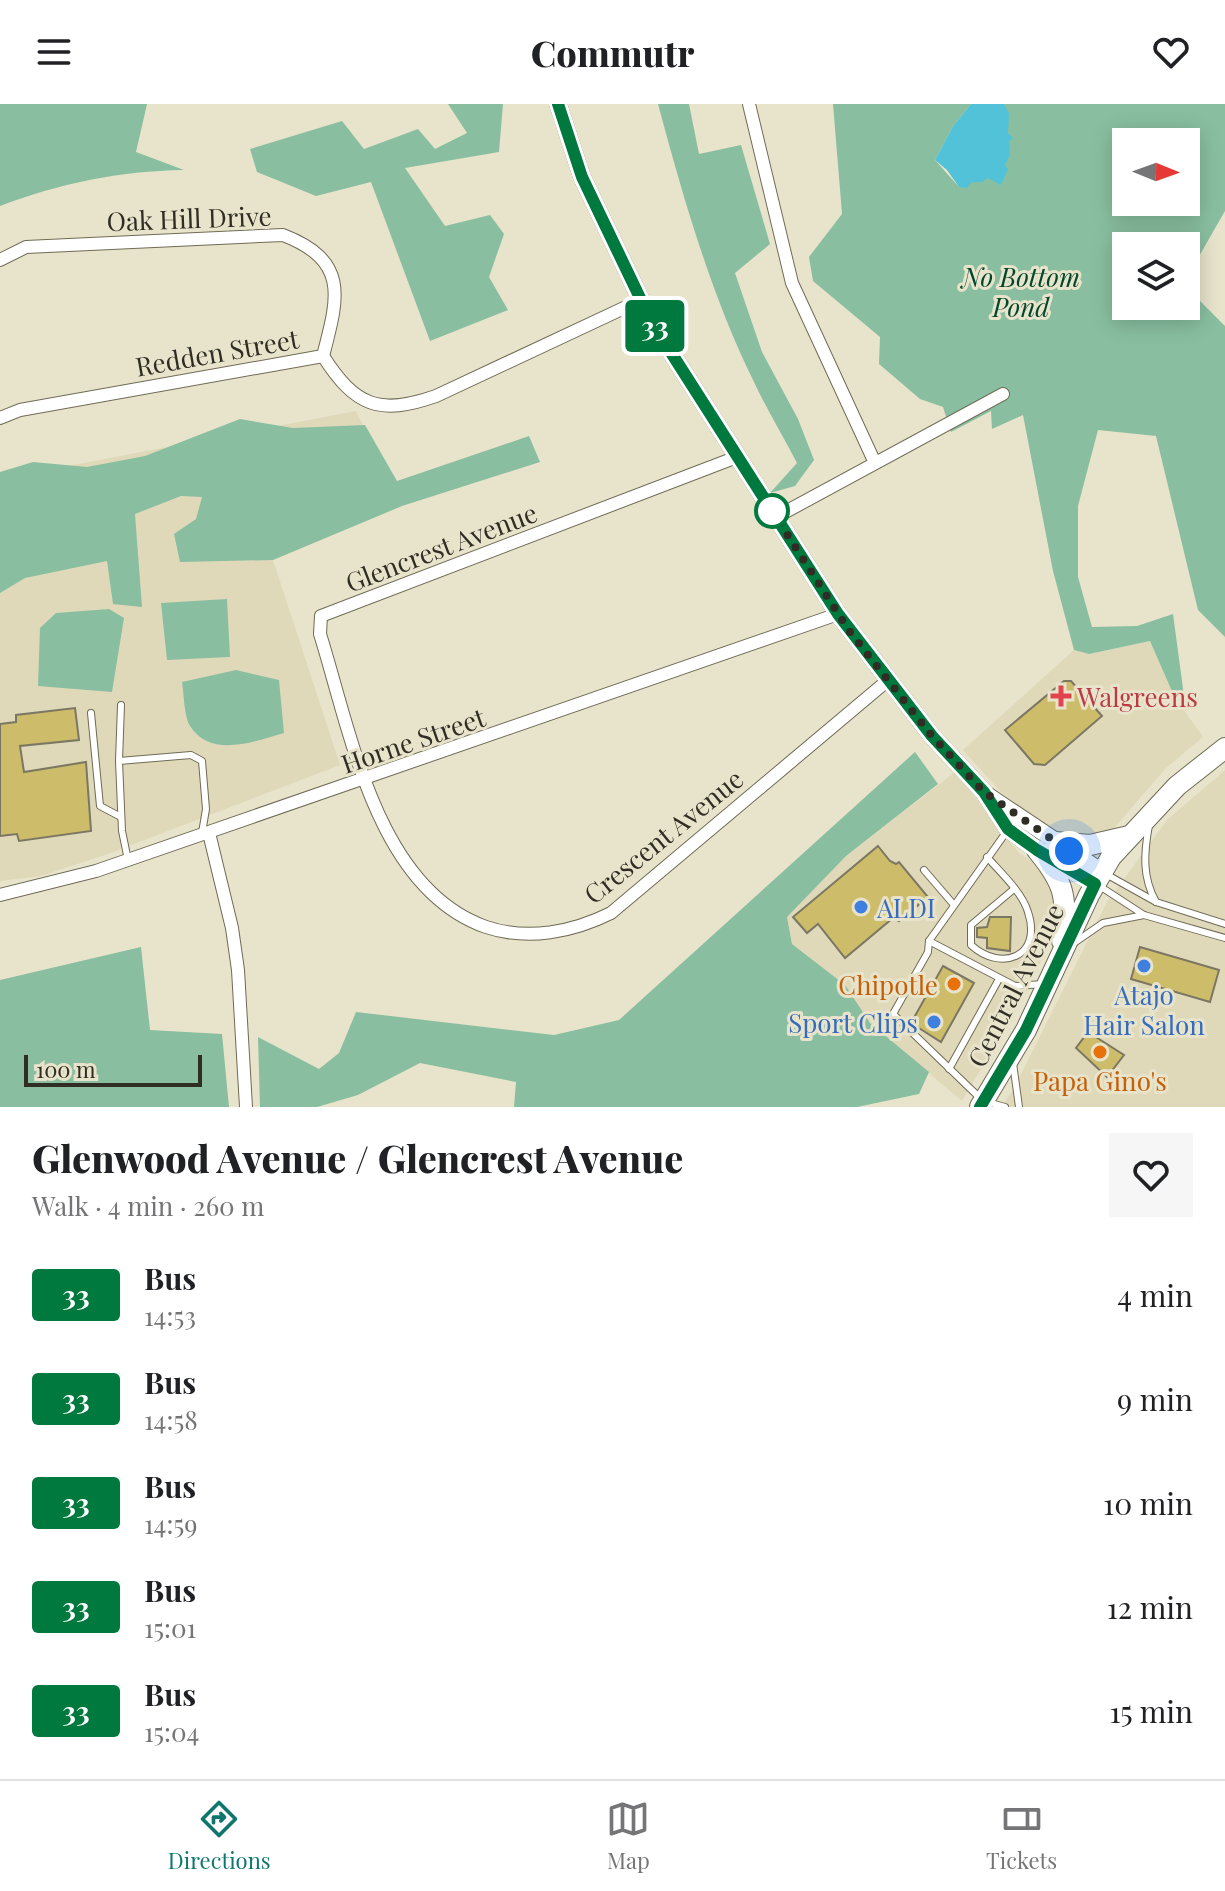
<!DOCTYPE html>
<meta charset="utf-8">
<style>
:root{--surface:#fff;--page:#f6f6f6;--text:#202124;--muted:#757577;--line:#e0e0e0;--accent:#0f766e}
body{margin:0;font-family:"Playfair Display",serif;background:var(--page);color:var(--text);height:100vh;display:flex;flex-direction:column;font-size:30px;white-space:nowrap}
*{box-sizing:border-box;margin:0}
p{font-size:26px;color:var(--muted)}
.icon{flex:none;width:44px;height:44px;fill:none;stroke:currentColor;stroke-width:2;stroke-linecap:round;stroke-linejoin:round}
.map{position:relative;height:1003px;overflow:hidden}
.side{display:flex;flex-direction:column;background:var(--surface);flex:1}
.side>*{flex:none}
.badge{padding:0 16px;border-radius:6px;font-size:28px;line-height:52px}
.needle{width:52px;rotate:91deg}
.tools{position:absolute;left:1112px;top:24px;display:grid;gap:16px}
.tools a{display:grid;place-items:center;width:88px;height:88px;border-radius:0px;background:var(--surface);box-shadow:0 4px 20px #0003;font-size:40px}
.scale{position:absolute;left:24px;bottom:20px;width:178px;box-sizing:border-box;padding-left:8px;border:4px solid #2f2d24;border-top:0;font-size:22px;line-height:28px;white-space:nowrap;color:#2f2d24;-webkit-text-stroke:6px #e8e3cb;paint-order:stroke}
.you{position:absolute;width:40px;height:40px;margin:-20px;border:6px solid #fff;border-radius:50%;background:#1a73e8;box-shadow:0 0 0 12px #1a73e833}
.map>.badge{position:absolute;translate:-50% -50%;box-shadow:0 0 0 4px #fff}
.round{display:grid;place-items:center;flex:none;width:84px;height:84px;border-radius:0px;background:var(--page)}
.head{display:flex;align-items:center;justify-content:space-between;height:136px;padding:0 32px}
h1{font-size:38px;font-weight:800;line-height:60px}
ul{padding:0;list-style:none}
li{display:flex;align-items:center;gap:24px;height:104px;padding:0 32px}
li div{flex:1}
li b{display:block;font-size:30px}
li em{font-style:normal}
li .badge{min-width:88px;font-weight:700;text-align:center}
header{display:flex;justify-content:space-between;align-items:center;height:104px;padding:0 32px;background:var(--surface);font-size:36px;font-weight:800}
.menu{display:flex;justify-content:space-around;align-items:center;height:112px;border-top:2px solid var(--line);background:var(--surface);font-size:22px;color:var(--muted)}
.menu a{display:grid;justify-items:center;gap:4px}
.menu .selected{color:var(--accent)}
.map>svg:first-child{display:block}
</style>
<header><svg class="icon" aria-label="menu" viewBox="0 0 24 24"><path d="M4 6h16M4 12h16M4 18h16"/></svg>Commutr<svg class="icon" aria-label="heart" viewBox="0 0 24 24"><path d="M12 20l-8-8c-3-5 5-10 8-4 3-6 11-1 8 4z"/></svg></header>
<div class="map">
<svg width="1225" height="1003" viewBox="0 0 1225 1003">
<rect width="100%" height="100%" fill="#e8e3cb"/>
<g fill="#dfd9ba">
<path d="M356,307L402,402L273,456L340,661L108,750L41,772L0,777V375Z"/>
<path d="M1150,537L1174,592L1203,633L1165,665L1110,729L1085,737L1065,732L1039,718L1000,687L963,646L1074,546L1089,550Z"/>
<path d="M1225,666V1003H1001L1014,984L1107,798L1167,716Z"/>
<path d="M955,668L1019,749L1051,769L1058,819L1025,892L962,997L870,919L844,881L792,840L787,812L846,752Z"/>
</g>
<g fill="#89bfa0" fill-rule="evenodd">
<path d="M0,0H147L136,48L184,66C119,67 61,79 0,102Z"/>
<path d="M448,0H503L499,48L405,64L445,122L490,111L504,130L489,173L508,206L430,237L371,78L316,92L257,68L250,45L342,17L364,45L418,25L435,45L467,29Z"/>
<path d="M658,0H689L699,50L741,41L770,140L735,169L762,248L798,315L814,356L795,382L770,389L797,359C783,332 767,306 754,278C711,191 683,93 658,0Z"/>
<path d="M833,0H971L953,22L935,56L959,83L1005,61L1009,36L1004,0H1225V107L1186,175V142H1126V202H1186V183L1225,222V533L1198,506L1156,332L1098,326L1078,402V473L1092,523L1137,522L1173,510L1186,607L1174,592L1150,537L1089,550L1074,546L1053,467L1023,311L992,325L991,307L951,328L943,303L920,295L879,260L880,233L813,177L809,153L842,110ZM1126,38H1186V98H1126Z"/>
<path d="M240,315L293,324L365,321L397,377L529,332L540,358L402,402L273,456L180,458L174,430L196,415L202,393L181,392L135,410L142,503L113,500L107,457L25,474L0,489V368L33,358L87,363L145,352Z"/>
<path d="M227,495L230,553L167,556L161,499Z"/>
<path d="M109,505L124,514L112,588L38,582L40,524L56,509Z"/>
<path d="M236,566L279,576L284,629C255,637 211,655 190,622C184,612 184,590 182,578Z"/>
<path d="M915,648L938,680L846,752L787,813L792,840L845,881L870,919L929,968L919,990L857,1003H514L516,978L420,959L358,991L317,1003H260L258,933L319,965L339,949L356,908L554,931L619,916Z"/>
<path d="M141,843L150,926L222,930L229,1003H0V876Z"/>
</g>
<path fill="#52c2d8" d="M971,0H1004L1009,9L1008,29L1013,34L1009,37L1010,51L1005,61L1008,65L1001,81L988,74L982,78H972L967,84L959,83L947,66L935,56L953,22Z"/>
<g fill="#cdbd6b" stroke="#7b7762" stroke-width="2">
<path d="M1064,577H1071L1102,612L1045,661L1034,660L1005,626Z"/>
<path d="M75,604L79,636L20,642L24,668L86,658L91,727L19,737L17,730L0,732V620L16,618V611Z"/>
<path d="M878,742L890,757L896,760L899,758L928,793L899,817L893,814L845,854L818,820L807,829L793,813Z"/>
<path d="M990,813H1011L1010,847L987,844V834L977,833V824L987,823Z"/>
<path d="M1140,843L1219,866L1210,898L1131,875Z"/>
<path d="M943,862L974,879L941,938L911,919Z"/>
<path d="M1088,928L1124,951L1107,973L1076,944Z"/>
</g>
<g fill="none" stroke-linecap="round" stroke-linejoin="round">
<g stroke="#6f6b56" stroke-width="8">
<g id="service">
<path d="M91,609L100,702L121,713"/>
<path d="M119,657L121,601"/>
<path d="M1149,721C1144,749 1142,773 1156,798"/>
<path d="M1007,727L929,837L1015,882L1043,880"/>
<path d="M987,753C1001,769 1022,788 1028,808C1043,854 1000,868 971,841V821L1014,785"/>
<path d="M128,756L122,727L119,657L191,651L202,657L206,705L202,729"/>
<path d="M924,766L954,801"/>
<path d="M1104,769L1156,798L1225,820"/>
<path d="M1098,781L1144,811L1225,834"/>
<path d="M929,837L928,848L893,910L980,994"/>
<path d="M1074,839L1103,819L1144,811"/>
<path d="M1013,959L1019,1003"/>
<path d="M949,965L999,875"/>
<path d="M987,998L1005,1003"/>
</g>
</g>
<g stroke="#6f6b56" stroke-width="14">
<g id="minor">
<path d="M749,0L792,179L875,359"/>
<path d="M0,156L26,143L283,131C350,157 338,194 323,252"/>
<path d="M323,252C355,302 379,312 436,292L641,196"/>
<path d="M0,314L20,306L323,252"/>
<path d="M737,353L321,512L320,530C351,629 377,785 486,823C528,837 573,828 611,809L887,577"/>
<path d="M776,413L1003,290"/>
<path d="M209,729L232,824L238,866L246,1003"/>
<path d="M0,791L96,767L838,510"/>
</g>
</g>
<g stroke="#6f6b56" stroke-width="18">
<g id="tertiary">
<path d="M558,0L582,73L641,196L672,250L838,510L932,632L984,688L1008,725L1037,746L1095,780"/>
<path d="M987,691L1102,768"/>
</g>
</g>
<g stroke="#6f6b56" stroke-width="22">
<g id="primary">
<path d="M1055,738L1090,741L1129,732"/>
<path d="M1037,746C1066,781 1067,793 1062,837"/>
<path d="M980,1003L1026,926L1089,791L1111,753L1177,682L1225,644"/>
</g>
</g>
<use href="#service" stroke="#fff" stroke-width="6"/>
<use href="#minor" stroke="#fff" stroke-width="12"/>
<use href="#tertiary" stroke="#fff" stroke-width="16"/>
<use href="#primary" stroke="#fff" stroke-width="20"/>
</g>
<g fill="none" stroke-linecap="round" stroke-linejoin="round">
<g stroke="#fff" stroke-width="18">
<path id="line" d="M558,0L582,73L641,196L672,250L838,510L932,632L984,688L1008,725L1037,746L1095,780L1026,926L980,1003"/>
</g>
<use href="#line" stroke="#00793e" stroke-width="12"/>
<path stroke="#2f2d24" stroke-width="8" stroke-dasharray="0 14.4" d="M772,407L850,528L932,632L984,688L1069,747"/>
</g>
<circle fill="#fff" stroke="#00793e" stroke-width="4" cx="772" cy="407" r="16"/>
<path fill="#e0444e" stroke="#e8e3cb" stroke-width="3" d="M1057 580h8v8h8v8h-8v8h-8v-8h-8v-8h8z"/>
<g fill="#3f7fe0" stroke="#e8e3cb" stroke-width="3">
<circle cx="861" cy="803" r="8"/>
<circle cx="1144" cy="862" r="8"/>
<circle cx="934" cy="918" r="8"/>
</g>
<g fill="#e8710a" stroke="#e8e3cb" stroke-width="3">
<circle cx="954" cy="880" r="8"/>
<circle cx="1100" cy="948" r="8"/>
</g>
<g text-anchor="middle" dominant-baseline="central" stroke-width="6" stroke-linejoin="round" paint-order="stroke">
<g font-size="26" fill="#2f2d24" stroke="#e8e3cb">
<text transform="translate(189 114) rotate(-2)">Oak Hill Drive</text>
<text transform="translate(217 248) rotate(-10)">Redden Street</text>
<text transform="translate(441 443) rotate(-21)">Glencrest Avenue</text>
<text transform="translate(413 636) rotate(-19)">Horne Street</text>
<text transform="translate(663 732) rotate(-39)">Crescent Avenue</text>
<text transform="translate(1015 881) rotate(-63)">Central Avenue</text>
</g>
<g font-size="26" font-style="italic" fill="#00482c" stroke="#e8e3cb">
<text x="1021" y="172">No Bottom<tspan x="1021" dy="30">Pond</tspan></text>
</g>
<g font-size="26" fill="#be3a42" stroke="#e8e3cb" text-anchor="start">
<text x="1077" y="592">Walgreens</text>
</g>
<g font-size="26" fill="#366cbe" stroke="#e8e3cb" text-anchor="start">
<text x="877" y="803">ALDI</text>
<text x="1144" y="890" text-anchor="middle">Atajo<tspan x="1144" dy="30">Hair Salon</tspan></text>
<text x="918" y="918" text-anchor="end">Sport Clips</text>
</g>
<g font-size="26" fill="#c56008" stroke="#e8e3cb" text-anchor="end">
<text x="938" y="880">Chipotle</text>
<text x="1100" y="976" text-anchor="middle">Papa Gino's</text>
</g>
</g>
</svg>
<div class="tools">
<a><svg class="needle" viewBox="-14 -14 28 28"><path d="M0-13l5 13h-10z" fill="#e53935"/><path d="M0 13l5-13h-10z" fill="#757577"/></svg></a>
<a><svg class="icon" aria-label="layers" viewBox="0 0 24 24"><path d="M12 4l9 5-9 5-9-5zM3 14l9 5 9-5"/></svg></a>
</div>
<div class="scale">100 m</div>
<div class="you" style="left:1069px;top:747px"></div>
<b class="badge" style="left:655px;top:222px;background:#00793e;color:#fff">33</b>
</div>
<section class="side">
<div class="head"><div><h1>Glenwood Avenue / Glencrest Avenue</h1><p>Walk · 4 min · 260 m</p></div><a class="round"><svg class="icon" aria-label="heart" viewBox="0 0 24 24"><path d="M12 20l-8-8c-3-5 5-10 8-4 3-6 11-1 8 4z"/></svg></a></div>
<ul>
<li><span class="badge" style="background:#00793e;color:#fff">33</span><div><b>Bus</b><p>14:53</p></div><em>4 min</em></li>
<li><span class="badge" style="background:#00793e;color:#fff">33</span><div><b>Bus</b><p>14:58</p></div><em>9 min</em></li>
<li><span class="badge" style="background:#00793e;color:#fff">33</span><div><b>Bus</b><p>14:59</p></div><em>10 min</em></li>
<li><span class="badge" style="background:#00793e;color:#fff">33</span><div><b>Bus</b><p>15:01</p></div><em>12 min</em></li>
<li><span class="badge" style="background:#00793e;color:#fff">33</span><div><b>Bus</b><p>15:04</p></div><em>15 min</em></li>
</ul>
</section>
<nav class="menu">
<a class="selected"><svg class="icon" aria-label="directions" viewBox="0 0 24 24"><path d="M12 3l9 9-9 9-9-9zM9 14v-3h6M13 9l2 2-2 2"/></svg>Directions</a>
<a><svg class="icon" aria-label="map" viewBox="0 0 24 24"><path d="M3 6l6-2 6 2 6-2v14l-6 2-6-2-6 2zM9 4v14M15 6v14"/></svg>Map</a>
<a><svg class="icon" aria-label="tickets" viewBox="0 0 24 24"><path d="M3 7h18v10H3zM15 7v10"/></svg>Tickets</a>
</nav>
